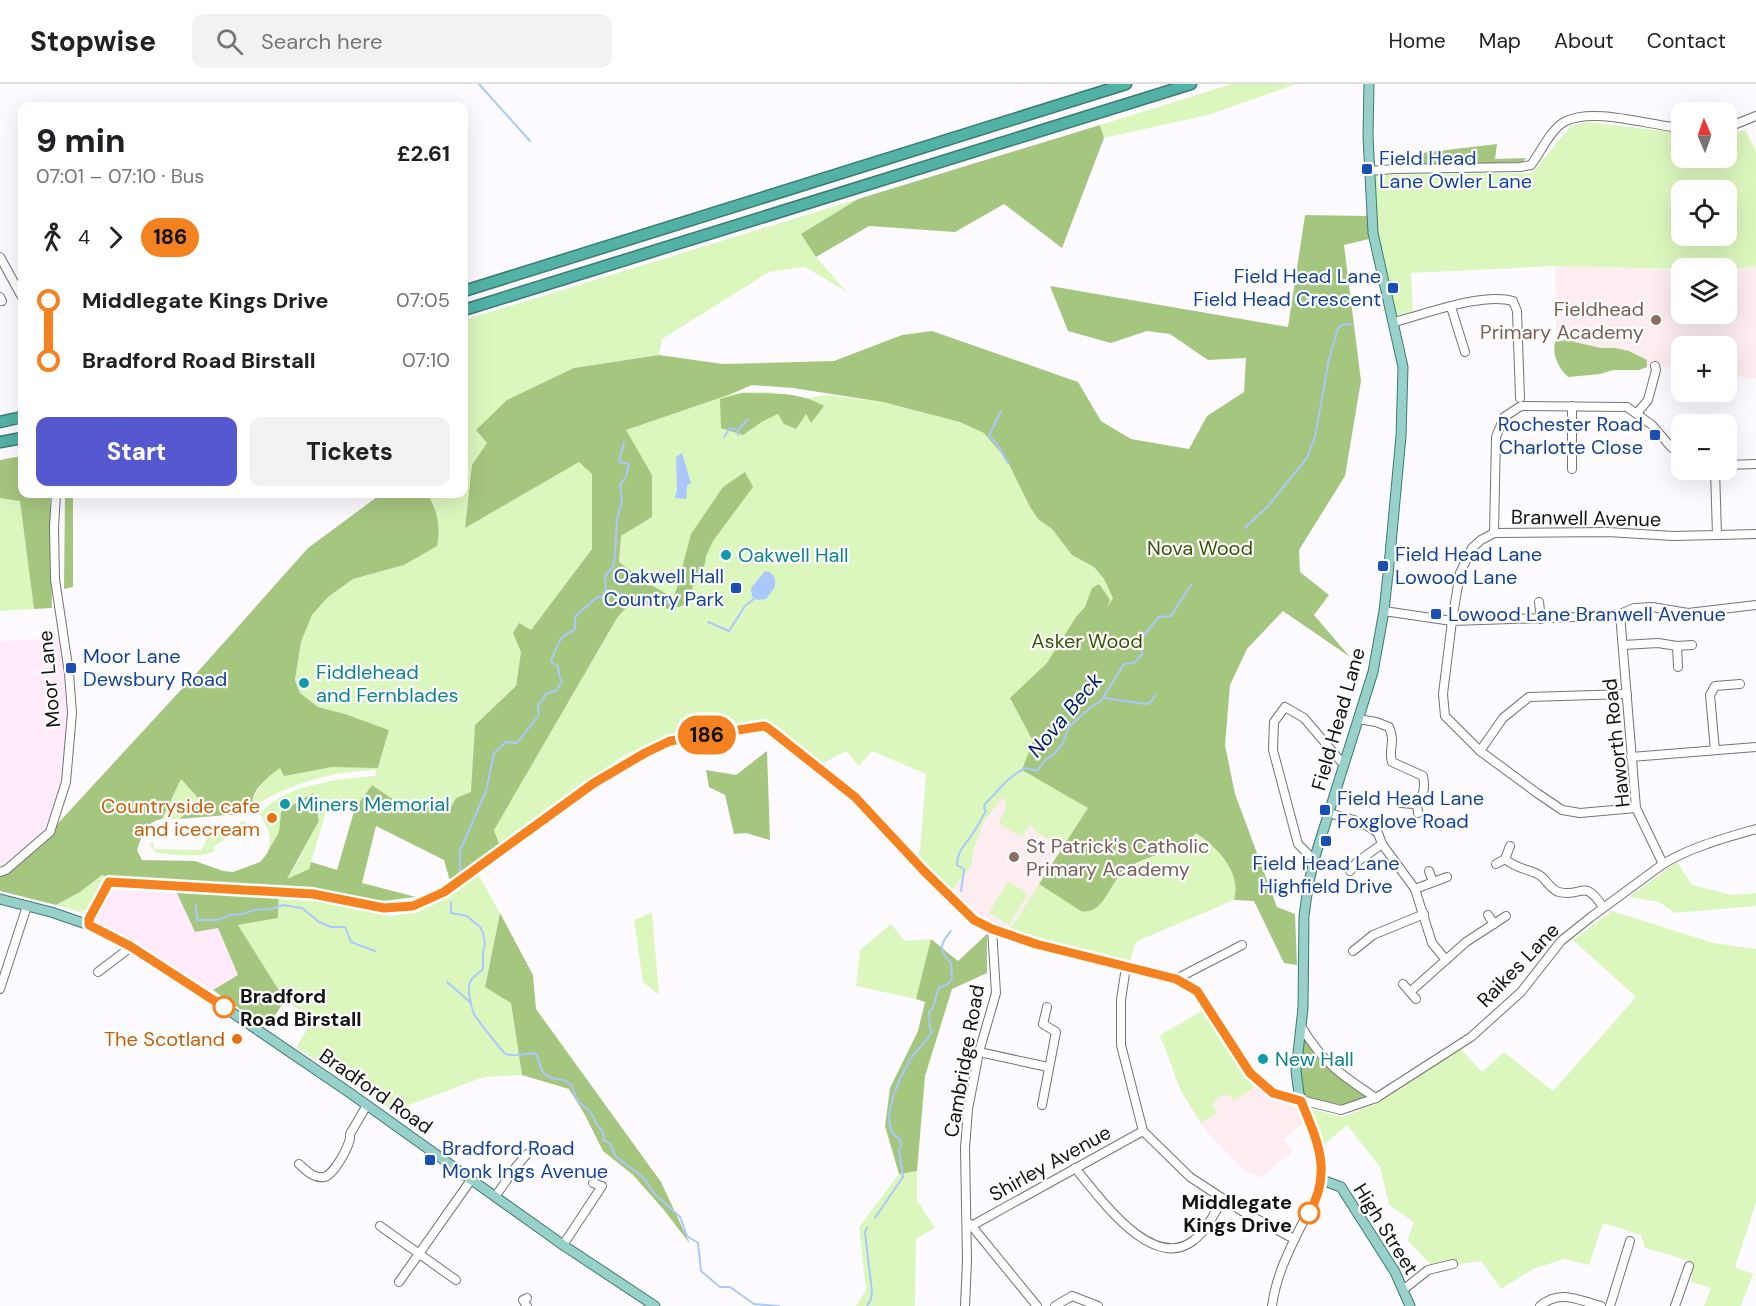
<!DOCTYPE html>
<meta charset="utf-8">
<style>
:root{--surface:#fff;--page:#f2f2f2;--text:#202124;--muted:#757577;--line:#e0e0e0;--accent:#5658cf}
body{margin:0;font-family:"DM Sans",sans-serif;background:var(--page);color:var(--text);height:100vh;display:flex;flex-direction:column;font-size:22px;white-space:nowrap}
*{box-sizing:border-box;margin:0}
p{font-size:20px;color:var(--muted)}
.icon{flex:none;width:33px;height:33px;fill:none;stroke:currentColor;stroke-width:2;stroke-linecap:round;stroke-linejoin:round}
.map{position:relative;flex:1;overflow:hidden}
.details{position:absolute;left:18px;top:18px;width:450px;height:396px;display:flex;flex-direction:column;background:var(--surface);border-radius:12px;box-shadow:0 6px 24px #0002}
.details>*{flex:none}
.badge{padding:0 12px;border-radius:20px;font-size:21px;line-height:39px}
.needle{width:39px;rotate:358deg}
.buttons{position:absolute;left:1671px;top:18px;display:grid;gap:12px}
.buttons a{display:grid;place-items:center;width:66px;height:66px;border-radius:12px;background:var(--surface);box-shadow:0 6px 24px #0002;font-size:30px}
.map>.badge{position:absolute;translate:-50% -50%;box-shadow:0 0 0 3px #fff}
.legs{display:flex;align-items:center;gap:9px;height:66px;padding:0 18px;font-size:20px}
.legs p{margin-inline-start:auto}
.overview{display:flex;align-items:center;justify-content:space-between;height:102px;padding:0 18px}
h1{font-size:33px;font-weight:800;line-height:45px}
.button{display:flex;gap:12px;margin-top:auto;padding:12px 18px}
.button a{flex:1;height:69px;border-radius:12px;background:var(--accent);color:#fff;font-size:24px;font-weight:800;line-height:69px;text-align:center}
.button a+a{background:var(--page);color:var(--text)}
ul{padding:0 18px;list-style:none}
li{display:flex;align-items:center;gap:21px;height:60px;font-size:22px}
li i{display:grid;place-items:center;width:9px;height:100%;margin:0 8px;background:currentColor}
li i::after{content:'';width:15px;height:15px;margin:-8px;border:4px solid;border-radius:50%;background:var(--surface)}
li p{margin-inline-start:auto}
li:first-child i{background:linear-gradient(#0000 50%,currentColor 0)}
li:last-child i{background:linear-gradient(currentColor 50%,#0000 0)}
header{display:flex;align-items:center;gap:36px;box-sizing:border-box;height:84px;padding:0 30px;background:var(--surface);border-bottom:2px solid var(--line)}
header strong{font-size:28px}
nav{display:flex;gap:33px;margin-inline-start:auto;font-size:21px}
.search{width:420px;height:54px;background:var(--page);display:flex;align-items:center;gap:15px;box-sizing:border-box;padding:0 21px;border-radius:12px;color:var(--muted);font-size:22px}
.map>svg:first-child{display:block}
</style>
<header>
<strong>Stopwise</strong>
<div class="search"><svg class="icon" aria-label="search" viewBox="0 0 24 24"><circle cx="10" cy="10" r="6"/><path d="M15 15l6 6"/></svg>Search here</div>
<nav><a>Home</a><a>Map</a><a>About</a><a>Contact</a></nav>
</header>
<div class="map">
<svg width="1756" height="1222" viewBox="0 0 1756 1222">
<rect width="100%" height="100%" fill="#fdfbff"/>
<g fill="#ffebfa">
<path d="M64,554L72,629L66,698L50,748L0,788V557Z"/>
<path d="M109,803L176,807L184,823L218,844L238,892L213,906L94,837Z"/>
</g>
<g fill="#fdedf1">
<path d="M1555,182L1681,185L1682,230H1726L1727,186L1756,182V295L1727,291L1726,262H1682L1681,285L1557,268Z"/>
<path d="M1022,686L1088,724L1009,847L979,832L949,809L971,783L974,764L983,739Z"/>
<path d="M1204,926L1247,994L1271,1013L1299,1021L1306,1042H1298L1283,1055L1293,1067L1261,1093L1244,1087L1205,1046L1181,1007L1160,951Z"/>
</g>
<g fill="#dcf7be" fill-rule="evenodd">
<path d="M1232,0H1296L1208,31L1104,54L1100,41Z"/>
<path d="M1587,38L1681,49L1682,74H1726L1727,50L1745,46L1756,67V182L1727,186L1555,182L1411,189L1413,228L1397,231L1377,150L1374,91L1532,89L1571,42ZM1682,106H1726V152H1682Z"/>
<path d="M858,115L801,150L816,173L847,208L805,183L769,188L662,255L659,271L574,284L476,346L487,359L472,381L465,444L579,377L592,390V465L531,546L521,568L516,602L475,641L472,708L456,714L451,723L399,722L372,701L355,724L330,715L309,785L286,796L300,774L319,737L313,709L281,728L279,748L266,771C273,754 269,745 260,730C283,701 340,694 375,692L377,686C334,687 290,699 253,723V715L263,697L251,645L314,686L332,683H379L389,646L345,630L318,623L300,609L295,596L301,558L312,531L328,513L353,495L404,481L435,422L428,410H464V236Z"/>
<path d="M743,308H770L803,315L826,311L883,318L961,338L984,349L1008,376L1039,436L1052,445L1072,471L1094,483L1119,513L1088,724L1064,762L1049,753L1048,755L1034,747L1035,745L1030,741L1022,753L998,739C1004,729 1009,723 1003,713L983,739L974,764L971,783L949,809L917,772L920,767L926,690L872,667L859,682L846,667L820,681L768,638L669,651L625,671L499,760L493,746L617,534L630,519L619,479L621,452L652,433V391L625,346L719,313Z"/>
<path d="M0,414L20,416L34,525L0,527Z"/>
<path d="M181,695L201,717L179,735H162Z"/>
<path d="M244,737L250,744L249,746L245,742L213,763L215,767C199,775 174,770 156,769L149,760L154,758V765L200,766L202,765L213,742L226,740L227,745L240,744V738Z"/>
<path d="M1196,748C1217,762 1242,788 1234,816L1140,856L1135,860L1130,878L1048,859L1009,847L1039,800L1081,826L1088,828L1123,788L1143,776L1182,763Z"/>
<path d="M1677,778L1692,801L1732,811L1756,809V822L1675,829L1659,818L1629,813Z"/>
<path d="M478,790L500,829L485,902L511,919L522,991L484,993L393,1027L296,963L313,936L285,916L238,841L278,834L279,813L319,817L390,832L418,828Z"/>
<path d="M102,791L106,793L86,826L80,828L56,821L80,808Z"/>
<path d="M1008,797L1028,810L1009,841L989,829Z"/>
<path d="M1612,827L1714,859L1756,865V1119L1735,1183L1753,1190L1741,1222H1704L1711,1204L1691,1198L1693,1178L1645,1164L1641,1151L1603,1139L1589,1181L1564,1175L1533,1185L1501,1205L1481,1177L1434,1184L1407,1156L1414,1138L1389,1121L1380,1083L1347,1041L1324,1061L1308,1024L1343,1033L1379,1018L1460,964L1482,988L1504,968L1553,1007L1636,913L1573,856Z"/>
<path d="M652,828L659,911L643,898L634,836Z"/>
<path d="M891,840L905,857L931,855L916,915L856,902L860,866Z"/>
<path d="M1204,926L1247,994L1256,1002L1234,1017L1229,1011H1223L1214,1017L1213,1022L1217,1029L1201,1039L1181,1007L1160,951Z"/>
<path d="M917,1087V1116L935,1144L916,1155L915,1222H856L866,1206L859,1143L899,1090Z"/>
</g>
<g fill="#a5c67f">
<path d="M1100,41L1104,54L1062,164L1004,120L955,148L869,142L816,173L801,150L858,115Z"/>
<path d="M1497,60L1495,75L1526,74L1523,78L1422,81L1421,69Z"/>
<path d="M1305,131L1367,132L1369,155L1344,161L1361,297L1345,392L1299,466L1300,488L1329,511L1314,531L1350,573L1283,527L1247,565L1230,601L1225,661L1235,710L1277,823L1295,830L1297,881L1284,879L1254,817L1234,816C1242,788 1217,763 1196,749C1178,772 1145,768 1123,788C1109,800 1103,832 1081,827L1039,800L1088,724L1022,686L1033,657L1010,614L1047,579L1076,533L1085,523L1092,504L1099,500L1110,516L1107,524L1113,514L1104,495L1094,483L1072,471L1052,445L1039,436L1030,423L1007,376L984,349L960,338L883,318L793,304L752,301L731,310L626,346L652,391V433L621,452L619,478L647,499L674,514L691,450L723,403L745,388L753,403L713,457L706,472L705,480L694,499L688,520L670,525L630,519L617,534L494,746L499,760L450,797L444,776L376,742L362,799L416,813L383,817L282,802L279,806L278,834L238,841L285,916L267,944L213,906L238,891L218,844L195,848L176,807L148,796L106,793L102,791L80,808L56,821L0,807V788L50,748L202,583L308,464L381,410H428C437,426 441,443 437,462L404,481L353,495L328,513L312,531L301,558L295,596L300,609L318,623L345,630L389,646L378,684L332,683L284,692L280,684C268,693 245,710 255,726L252,729L179,735L201,717L181,695L162,735C145,738 142,752 137,766L142,776L195,777L223,787L233,788L260,778L266,771L279,748L281,728L313,709L319,737L287,795L309,785L311,778L337,786L355,724L372,701L403,722L451,723L456,714L471,708L475,641L516,602L521,568L513,549L519,539L531,546L592,465V390L579,378L465,444L472,381L487,359L476,346L507,316L574,284L659,271L723,280L834,277L902,251L932,247L1078,298L1101,337L1131,355L1189,365L1207,332L1244,308L1246,274L1208,276L1170,250L1147,247L1111,259L1068,247L1050,202L1288,243Z"/>
<path d="M1566,256L1601,264H1615L1629,267L1647,276V283L1639,286H1613L1600,290L1568,293C1558,283 1552,271 1555,258Z"/>
<path d="M742,309C772,310 798,307 824,322L811,339L806,330L796,345L784,340L778,330L763,337L743,351L721,344L720,315Z"/>
<path d="M22,372V410H50L52,524L34,525L20,417L0,414V376Z"/>
<path d="M65,410H73V503L64,505Z"/>
<path d="M767,667L770,756L746,749L734,750L725,711L709,703L706,686L736,691Z"/>
<path d="M500,829L533,891L536,925L661,1098L690,1160L664,1126L633,1091L603,1067L585,1031L569,1005L522,991L511,919L485,903Z"/>
<path d="M987,850V889L952,905L925,992L917,1087L899,1090L885,1042L890,1004L918,947L925,918L916,915L931,855L958,877Z"/>
<path d="M1302,949L1315,972L1367,1013L1341,1021L1302,1014L1298,986Z"/>
</g>
<g fill="#abc8fe">
<path d="M682,369L691,399L687,402L686,415L675,414L677,406L676,373Z"/>
<path d="M765,487L770,488L775,494V503L766,515L758,516L752,513L751,504Z"/>
</g>
<g fill="none" stroke-linecap="round" stroke-linejoin="round">
<g stroke="#abc8fe" stroke-width="2">
<path d="M479,0L530,57"/>
<path d="M1001,327L989,352L997,360L1008,379"/>
<path d="M738,351V346L748,335"/>
<path d="M724,353L730,344L738,346"/>
<path d="M1245,444L1268,422L1307,374L1315,353L1329,275L1338,244L1342,241L1351,240"/>
<path d="M606,506C628,514 653,514 676,521"/>
<path d="M708,538L729,547L745,522L755,514"/>
<path d="M1105,614L1145,620L1150,619L1156,610"/>
<path d="M460,787V767L486,707L494,669L506,658L517,659L539,631L538,622L547,609L556,607L562,598L559,591L558,582L551,578C556,564 559,551 575,546V533L597,513L603,512L606,506L605,492L613,483L615,472L617,435L622,417L620,401L626,393L629,380L619,378L624,358"/>
<path d="M961,807L964,787V785L957,781C957,768 964,762 971,752C977,744 981,735 986,727L984,724L985,720C1001,705 1005,694 1026,684L1037,687L1045,676L1054,670L1063,659L1069,643L1091,623L1101,617L1124,580L1134,579L1142,571L1141,555L1159,533L1171,532L1191,501"/>
<path d="M451,818V829L467,832L480,843L483,849L485,860L483,868V885C479,889 472,893 470,898C467,907 471,922 474,930C476,934 503,969 506,970C514,973 524,970 533,969L537,971C544,1007 560,987 572,1002C574,1006 574,1012 577,1015C580,1021 586,1023 590,1028C595,1034 596,1042 603,1048L604,1056L610,1060L615,1072L644,1094L653,1108L680,1133L687,1152L698,1159L701,1187L720,1203H730L754,1220L779,1222"/>
<path d="M196,821L197,836H217L230,831L243,830L254,826L271,825L283,821L302,824L319,838L331,843H345L351,858L375,867"/>
<path d="M447,898L471,919"/>
<path d="M875,1134L903,1093L899,1067L901,1062L900,1055C874,1043 902,987 914,970C920,963 927,957 932,948L930,945L929,928C937,922 934,913 939,904L948,900L952,895L951,879C938,867 940,859 951,847"/>
<path d="M867,1222L871,1215L872,1208L865,1148L867,1144"/>
</g>
<g stroke="#747376" stroke-width="10">
<g id="minor">
<path d="M1726,44L1756,32"/>
<path d="M1369,87L1394,85L1520,83L1531,81C1541,68 1551,44 1566,37C1595,23 1650,42 1682,44"/>
<path d="M0,173L22,213"/>
<path d="M0,213L2,217"/>
<path d="M1451,223L1465,268"/>
<path d="M1394,238C1426,230 1482,208 1513,217L1517,227L1520,314"/>
<path d="M1572,322V385"/>
<path d="M1637,329L1648,316L1656,286L1655,282"/>
<path d="M1726,381L1756,380"/>
<path d="M1494,449L1496,353L1504,333L1521,322L1627,323L1652,341L1671,363L1682,371"/>
<path d="M1717,451L1756,450"/>
<path d="M1539,518L1541,535"/>
<path d="M1384,527L1452,537L1575,533L1620,530L1634,524L1652,523L1688,529L1756,521"/>
<path d="M1620,530L1636,724L1663,780"/>
<path d="M1623,561L1658,559L1677,562L1692,561"/>
<path d="M1677,562L1678,583"/>
<path d="M1358,635L1376,638L1389,643C1396,659 1388,665 1392,678L1423,692C1425,702 1425,714 1414,720L1401,719"/>
<path d="M1715,666L1710,611L1715,602L1740,600"/>
<path d="M1480,667L1503,634L1529,613L1627,610"/>
<path d="M1631,673L1756,663"/>
<path d="M1417,719L1418,729"/>
<path d="M1636,724L1580,729L1562,726L1537,709L1480,667L1445,632L1443,610L1452,537L1460,489L1472,464L1481,456L1494,449L1608,448L1673,452L1717,451L1715,386"/>
<path d="M1329,729L1361,738L1378,749L1382,760L1415,805L1432,859L1446,876"/>
<path d="M1510,762L1505,775C1519,787 1533,785 1542,793C1548,798 1551,806 1559,808C1583,814 1583,793 1603,823"/>
<path d="M1314,776L1298,760L1273,666L1274,638L1285,623L1304,634L1344,681"/>
<path d="M1496,780L1505,775"/>
<path d="M1350,787L1357,778L1382,760"/>
<path d="M1429,787L1433,798"/>
<path d="M0,788L6,786L50,748L66,698L72,629L69,589L55,495L54,443L56,410"/>
<path d="M1415,805L1447,793"/>
<path d="M1488,831L1494,840"/>
<path d="M89,841V835L109,798L313,810L384,824L413,821L444,808L595,699L645,669L670,657L764,642L768,644L855,713L924,787L974,836L992,845L1036,859L1176,895L1197,907L1249,989L1273,1009L1341,1026L1376,1014L1471,953L1521,908L1561,857L1591,833L1663,780C1691,763 1725,754 1756,745"/>
<path d="M1353,867L1373,851L1424,830"/>
<path d="M1126,883L1121,916V961L1143,1047L1190,1093L1242,1127L1294,1155"/>
<path d="M98,888L131,863"/>
<path d="M1176,895L1242,861"/>
<path d="M1403,900L1416,915"/>
<path d="M0,905L27,822"/>
<path d="M1410,908L1466,858L1506,832"/>
<path d="M1301,942C1323,979 1341,991 1376,1014"/>
<path d="M979,968L1048,983"/>
<path d="M1042,1021L1056,948L1043,940L1047,923"/>
<path d="M299,1080C306,1086 314,1095 324,1093C334,1091 352,1059 350,1050L367,1021"/>
<path d="M1075,1084C1098,1111 1152,1190 1194,1156C1207,1146 1215,1128 1223,1115"/>
<path d="M495,1113L515,1084L527,1070"/>
<path d="M970,1140L1037,1222"/>
<path d="M973,1141L1143,1047"/>
<path d="M380,1142L456,1196"/>
<path d="M563,1161L602,1102L593,1099"/>
<path d="M399,1198L471,1096"/>
<path d="M1403,1206L1428,1186L1453,1180"/>
<path d="M527,1222L523,1216L527,1214"/>
<path d="M965,1222L967,1176L965,1064L968,1025L979,968L996,909L992,845"/>
<path d="M1055,1222L1072,1212L1098,1222"/>
<path d="M1272,1222C1278,1176 1306,1139 1322,1096"/>
<path d="M1540,1222C1560,1205 1578,1216 1601,1222"/>
<path d="M1610,1222L1630,1157"/>
<path d="M1675,1222L1689,1182"/>
</g>
</g>
<g stroke="#3c7b73" stroke-width="11">
<g id="major">
<path d="M1369,0L1368,52L1373,149L1403,283L1401,352L1390,471L1384,527L1373,588L1314,776L1308,803L1304,832L1303,924L1296,987L1299,1010L1319,1064L1322,1096L1341,1103L1395,1188L1410,1222"/>
<path d="M0,815L51,828L89,841L131,863L221,921L350,1009L563,1161L655,1222"/>
</g>
</g>
<g stroke="#3c7b73" stroke-width="13">
<g id="highway">
<path d="M464,207L1126,0"/>
<path d="M464,226L1191,0"/>
<path d="M0,338L22,333"/>
<path d="M0,358L22,354"/>
</g>
</g>
<use href="#minor" stroke="#fff" stroke-width="8"/>
<use href="#major" stroke="#97d1c9" stroke-width="9"/>
<use href="#highway" stroke="#52b2a5" stroke-width="10"/>
</g>
<g fill="none" stroke-linecap="round" stroke-linejoin="round">
<g stroke="#fff" stroke-width="14">
<path id="line-1" d="M224,923L130,862L89,841V835L109,798L313,810L384,824L413,822L444,808L594,699L645,669L670,657L764,642L768,644L855,713L924,787L974,836L992,845L1036,860L1176,895L1197,907L1250,989L1273,1009L1301,1017C1317,1056 1333,1088 1309,1129"/>
</g>
<use href="#line-1" stroke="#f58220" stroke-width="9"/>
</g>
<g fill="#1a4fb4" stroke="#fff" stroke-width="2">
<rect x="1361" y="79" width="12" height="12" rx="3"/>
<rect x="1387" y="198" width="12" height="12" rx="3"/>
<rect x="1649" y="345" width="12" height="12" rx="3"/>
<rect x="1377" y="476" width="12" height="12" rx="3"/>
<rect x="730" y="498" width="12" height="12" rx="3"/>
<rect x="1430" y="524" width="12" height="12" rx="3"/>
<rect x="65" y="578" width="12" height="12" rx="3"/>
<rect x="1319" y="720" width="12" height="12" rx="3"/>
<rect x="1320" y="751" width="12" height="12" rx="3"/>
<rect x="424" y="1070" width="12" height="12" rx="3"/>
</g>
<g fill="#8d6e63" stroke="#fff" stroke-width="2">
<circle cx="1656" cy="236" r="6"/>
<circle cx="1014" cy="773" r="6"/>
</g>
<g fill="#0f9aa8" stroke="#fff" stroke-width="2">
<circle cx="726" cy="471" r="6"/>
<circle cx="304" cy="599" r="6"/>
<circle cx="285" cy="720" r="6"/>
<circle cx="1263" cy="975" r="6"/>
</g>
<g fill="#e8710a" stroke="#fff" stroke-width="2">
<circle cx="272" cy="734" r="6"/>
<circle cx="237" cy="955" r="6"/>
</g>
<g fill="#fff" stroke="#f58220" stroke-width="3">
<circle cx="224" cy="923" r="10"/>
<circle cx="1309" cy="1129" r="10"/>
</g>
<g text-anchor="middle" dominant-baseline="central" stroke-width="4.5" stroke-linejoin="round" paint-order="stroke">
<g font-size="20" fill="#164399" stroke="#fff" text-anchor="start">
<text x="1379" y="74">Field Head<tspan x="1379" dy="23">Lane Owler Lane</tspan></text>
<text x="1381" y="192" text-anchor="end">Field Head Lane<tspan x="1381" dy="23">Field Head Crescent</tspan></text>
<text x="1643" y="340" text-anchor="end">Rochester Road<tspan x="1643" dy="23">Charlotte Close</tspan></text>
<text x="1395" y="470">Field Head Lane<tspan x="1395" dy="23">Lowood Lane</tspan></text>
<text x="724" y="492" text-anchor="end">Oakwell Hall<tspan x="724" dy="23">Country Park</tspan></text>
<text x="1448" y="530">Lowood Lane Branwell Avenue</text>
<text x="83" y="572">Moor Lane<tspan x="83" dy="23">Dewsbury Road</tspan></text>
<text x="1337" y="714">Field Head Lane<tspan x="1337" dy="23">Foxglove Road</tspan></text>
<text x="1326" y="779" text-anchor="middle">Field Head Lane<tspan x="1326" dy="23">Highfield Drive</tspan></text>
<text x="442" y="1064">Bradford Road<tspan x="442" dy="23">Monk Ings Avenue</tspan></text>
</g>
<g font-size="20" fill="#785e54" stroke="#fff" text-anchor="end">
<text x="1644" y="225">Fieldhead<tspan x="1644" dy="23">Primary Academy</tspan></text>
<text x="1026" y="762" text-anchor="start">St Patrick's Catholic<tspan x="1026" dy="23">Primary Academy</tspan></text>
</g>
<g font-size="20" fill="#141415" stroke="#fff">
<text transform="translate(1586 434) rotate(1)">Branwell Avenue</text>
<text transform="translate(49 595) rotate(-95)">Moor Lane</text>
<text transform="translate(1338 635) rotate(-74)">Field Head Lane</text>
<text transform="translate(1616 659) rotate(-96)">Haworth Road</text>
<text transform="translate(1518 881) rotate(-46)">Raikes Lane</text>
<text transform="translate(964 977) rotate(-80)">Cambridge Road</text>
<text transform="translate(376 1007) rotate(35)">Bradford Road</text>
<text transform="translate(1050 1079) rotate(-29)">Shirley Avenue</text>
<text transform="translate(1386 1145) rotate(58)">High Street</text>
</g>
<g font-size="20" fill="#385404" stroke="#fff">
<text x="1200" y="464">Nova Wood</text>
<text x="1087" y="557">Asker Wood</text>
</g>
<g font-size="20" fill="#0d838f" stroke="#fff" text-anchor="start">
<text x="738" y="471">Oakwell Hall</text>
<text x="316" y="588">Fiddlehead<tspan x="316" dy="23">and Fernblades</tspan></text>
<text x="297" y="720">Miners Memorial</text>
<text x="1275" y="975">New Hall</text>
</g>
<g font-size="20" fill="#c56008" stroke="#fff" text-anchor="end">
<text x="260" y="722">Countryside cafe<tspan x="260" dy="23">and icecream</tspan></text>
<text x="225" y="955">The Scotland</text>
</g>
<g font-size="20" font-weight="bold" fill="#141415" stroke="#fff" text-anchor="start">
<text x="240" y="912">Bradford<tspan x="240" dy="23">Road Birstall</tspan></text>
<text x="1292" y="1118" text-anchor="end">Middlegate<tspan x="1292" dy="23">Kings Drive</tspan></text>
</g>
<g font-size="21" font-style="italic" fill="#012069" stroke="#fff">
<text transform="translate(1065 631) rotate(-50)">Nova Beck</text>
</g>
</g>
</svg>
<div class="buttons">
<a><svg class="needle" viewBox="-14 -14 28 28"><path d="M0-13l5 13h-10z" fill="#e53935"/><path d="M0 13l5-13h-10z" fill="#757577"/></svg></a>
<a><svg class="icon" aria-label="locate" viewBox="0 0 24 24"><circle cx="12" cy="12" r="6"/><path d="M12 2v4M12 18v4M2 12h4M18 12h4"/></svg></a>
<a><svg class="icon" aria-label="layers" viewBox="0 0 24 24"><path d="M12 4l9 5-9 5-9-5zM3 14l9 5 9-5"/></svg></a>
<a>+</a>
<a>−</a>
</div>
<b class="badge" style="left:707px;top:651px;background:#f58220;color:#111">186</b>
<section class="details">
<div class="overview"><div><h1>9 min</h1><p>07:01 – 07:10 · Bus</p></div><b>£2.61</b></div>
<div class="legs"><svg class="icon" aria-label="walk" viewBox="0 0 24 24"><circle cx="13" cy="4" r="2"/><path d="M13 8l-2 6 4 7M11 14l-3 7M7 12l3-4h3l4 4"/></svg>4<svg class="icon" aria-label="forward" viewBox="0 0 24 24"><path d="M9 5l7 7-7 7"/></svg><b class="badge" style="background:#f58220;color:#111">186</b></div>
<ul>
<li><i style="color:#f58220"></i><b>Middlegate Kings Drive</b><p>07:05</p></li>
<li><i style="color:#f58220"></i><b>Bradford Road Birstall</b><p>07:10</p></li>
</ul>
<div class="button"><a>Start</a><a>Tickets</a></div>
</section>
</div>
